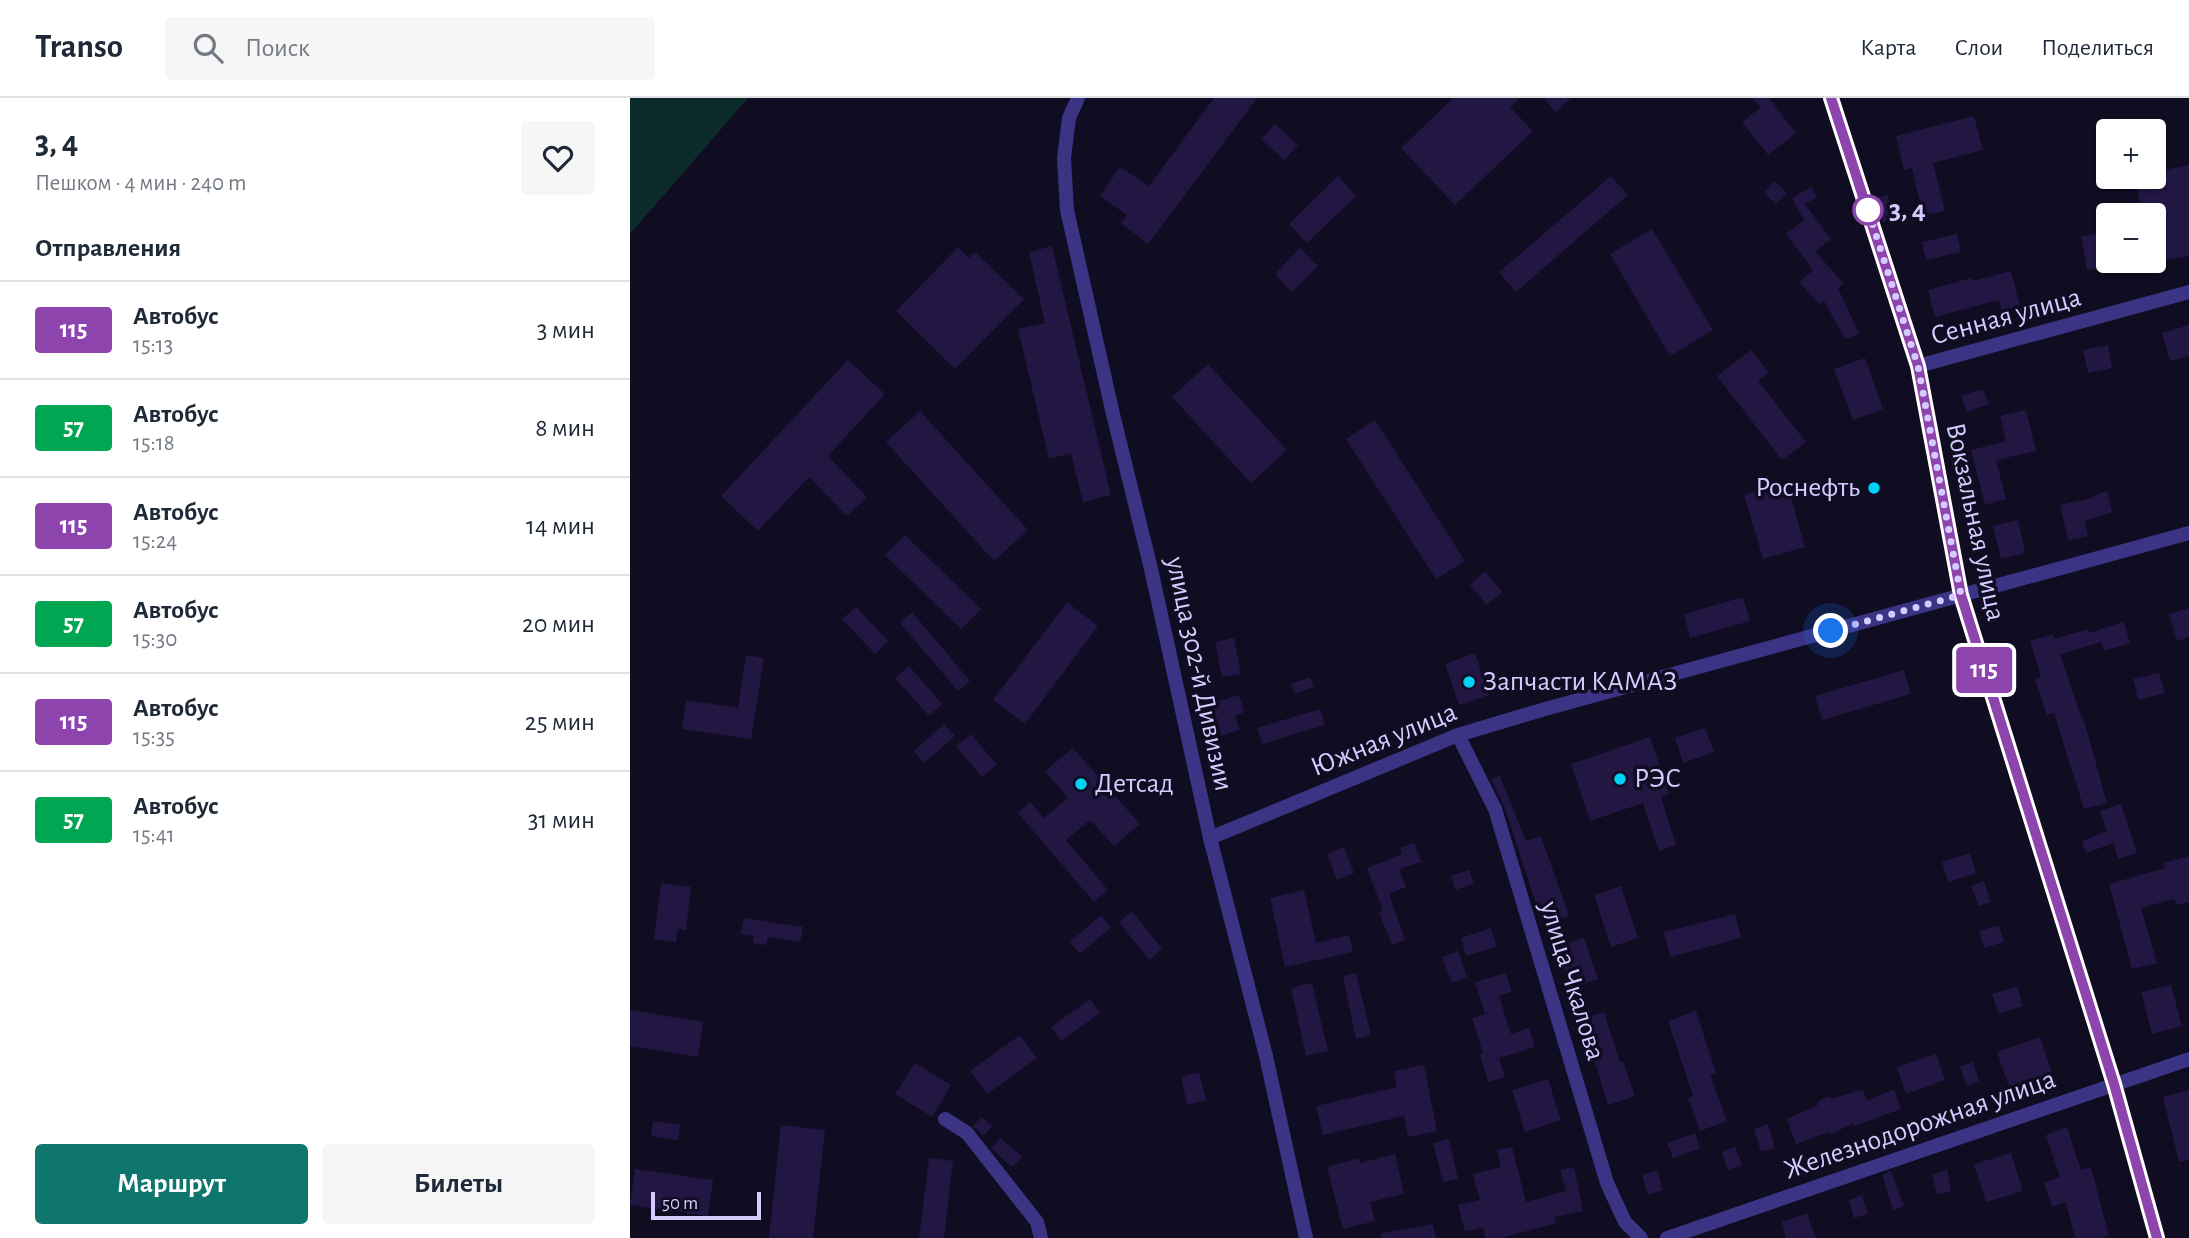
<!DOCTYPE html>
<html lang="ru">
<meta charset="utf-8">
<style>
:root{--surface:#fff;--page:#f6f6f7;--text:#1f2937;--muted:#747a83;--line:#e0e1e3;--accent:#0f766e}
body{margin:0;font-family:"Alegreya Sans",sans-serif;background:var(--page);color:var(--text);height:100vh;display:flex;flex-direction:column;font-size:26px;white-space:nowrap}
*{box-sizing:border-box;margin:0}
p{font-size:23px;color:var(--muted)}
.icon{flex:none;width:38px;height:38px;fill:none;stroke:currentColor;stroke-width:2;stroke-linecap:round;stroke-linejoin:round}
.map{position:relative;flex:1;overflow:hidden}
.drawer{display:flex;flex-direction:column;background:var(--surface);width:630px}
.drawer>*{flex:none}
.badge{padding:0 14px;border-radius:5px;font-size:24px;line-height:46px}
.tools{position:absolute;left:1466px;top:21px;display:grid;gap:14px}
.tools a{display:grid;place-items:center;width:70px;height:70px;border-radius:7px;background:var(--surface);box-shadow:0 2px 5px #0004;font-size:35px}
.scale{position:absolute;left:21px;bottom:18px;width:110px;box-sizing:border-box;padding-left:7px;border:4px solid #d4ccff;border-top:0;font-size:19px;line-height:24px;white-space:nowrap;color:#d4ccff;-webkit-text-stroke:5px #100c21;paint-order:stroke}
.you{position:absolute;width:35px;height:35px;margin:-18px;border:5px solid #fff;border-radius:50%;background:#1a73e8;box-shadow:0 0 0 10px #1a73e833}
.map>.badge{position:absolute;translate:-50% -50%;box-shadow:0 0 0 4px #fff}
h2{padding:0 35px;font-size:26px;line-height:63px}
.round{display:grid;place-items:center;flex:none;width:74px;height:74px;border-radius:7px;background:var(--page)}
.summary{display:flex;align-items:center;justify-content:space-between;height:119px;padding:0 35px}
h1{font-size:33px;font-weight:700;line-height:52px}
.primary-button{display:flex;gap:14px;margin-top:auto;padding:14px 35px}
.primary-button a{flex:1;height:80px;border-radius:7px;background:var(--accent);color:#fff;font-size:28px;font-weight:700;line-height:80px;text-align:center}
.primary-button a+a{background:var(--page);color:var(--text)}
ul{padding:0;list-style:none}
li{display:flex;align-items:center;gap:21px;height:98px;padding:0 35px;border-top:2px solid var(--line)}
li div{flex:1}
li b{display:block;font-size:26px}
li em{font-style:normal}
li .badge{min-width:77px;font-weight:700;text-align:center}
header{display:flex;align-items:center;gap:42px;box-sizing:border-box;height:98px;padding:0 35px;background:var(--surface);border-bottom:2px solid var(--line)}
header strong{font-size:33px}
nav{display:flex;gap:38px;margin-inline-start:auto;font-size:24px}
.search{width:490px;height:63px;background:var(--page);display:flex;align-items:center;gap:18px;box-sizing:border-box;padding:0 24px;border-radius:7px;color:var(--muted);font-size:26px}
main{display:flex;flex:1;min-height:0}
.map>svg:first-child{display:block}
</style>
<header>
<strong>Transo</strong>
<div class="search"><svg class="icon" aria-label="search" viewBox="0 0 24 24"><circle cx="10" cy="10" r="6"/><path d="M15 15l6 6"/></svg>Поиск</div>
<nav><a>Карта</a><a>Слои</a><a>Поделиться</a></nav>
</header>
<main>
<section class="drawer">
<div class="summary"><div><h1>3, 4</h1><p>Пешком · 4 мин · 240 m</p></div><a class="round"><svg class="icon" aria-label="heart" viewBox="0 0 24 24"><path d="M12 20l-8-8c-3-5 5-10 8-4 3-6 11-1 8 4z"/></svg></a></div>
<h2>Отправления</h2>
<ul>
<li><span class="badge" style="background:#8e44ad;color:#fff">115</span><div><b>Автобус</b><p>15:13</p></div><em>3 мин</em></li>
<li><span class="badge" style="background:#00a651;color:#fff">57</span><div><b>Автобус</b><p>15:18</p></div><em>8 мин</em></li>
<li><span class="badge" style="background:#8e44ad;color:#fff">115</span><div><b>Автобус</b><p>15:24</p></div><em>14 мин</em></li>
<li><span class="badge" style="background:#00a651;color:#fff">57</span><div><b>Автобус</b><p>15:30</p></div><em>20 мин</em></li>
<li><span class="badge" style="background:#8e44ad;color:#fff">115</span><div><b>Автобус</b><p>15:35</p></div><em>25 мин</em></li>
<li><span class="badge" style="background:#00a651;color:#fff">57</span><div><b>Автобус</b><p>15:41</p></div><em>31 мин</em></li>
</ul>
<div class="primary-button"><a>Маршрут</a><a>Билеты</a></div>
</section>
<div class="map">
<svg width="1559" height="1140" viewBox="0 0 1559 1140">
<rect width="100%" height="100%" fill="#100c21"/>
<path fill="#0e2b2c" d="M0,0H118L0,136Z"/>
<g fill="#221643">
<path d="M584,0H627L518,146L491,125L497,117L470,98L490,69L519,88Z"/>
<path d="M823,0H890L880,9L903,33L825,107L771,50Z"/>
<path d="M913,0H941L926,14Z"/>
<path d="M1121,0H1139L1166,35L1138,57L1112,24L1131,9Z"/>
<path d="M1344,18L1353,52L1303,65L1315,113L1293,118L1282,70L1274,72L1266,38Z"/>
<path d="M645,26L668,47L654,62L631,41Z"/>
<path d="M1559,67V158L1537,162L1527,108L1511,111L1505,79H1524V74Z"/>
<path d="M708,78L726,98L677,145L659,126Z"/>
<path d="M981,78L998,97L886,194L869,174Z"/>
<path d="M1145,83L1157,95L1145,106L1134,94Z"/>
<path d="M1181,89L1187,99L1175,106L1201,141L1185,153L1213,185L1208,190L1229,236L1215,241L1194,203L1189,206L1169,184L1183,172L1156,136L1174,122L1162,100Z"/>
<path d="M1258,97L1263,121L1253,124L1247,100Z"/>
<path d="M1022,131L1083,232L1040,258L980,156Z"/>
<path d="M1479,134V169L1457,172L1451,138Z"/>
<path d="M1327,136L1331,154L1296,162L1292,144Z"/>
<path d="M422,148L481,397L453,404L441,355L419,361L388,231L415,225L399,154Z"/>
<path d="M328,149L339,160L345,154L394,201L325,271L266,213Z"/>
<path d="M670,150L688,168L662,194L645,176Z"/>
<path d="M1381,173L1390,208L1372,213L1369,202L1305,219L1298,192L1341,180L1342,183Z"/>
<path d="M1559,227V258L1540,263L1532,235Z"/>
<path d="M1478,247L1482,270L1458,275L1453,252Z"/>
<path d="M1121,252L1139,275L1128,283L1176,344L1152,362L1087,278Z"/>
<path d="M1235,260L1253,311L1223,322L1204,271Z"/>
<path d="M218,262L255,296L198,358L237,399L217,418L179,379L128,433L91,398Z"/>
<path d="M578,266L657,352L621,385L542,299Z"/>
<path d="M1353,291L1359,306L1337,314L1331,298Z"/>
<path d="M1396,312L1406,353L1366,362L1376,401L1355,407L1341,352L1376,343L1370,318Z"/>
<path d="M290,313L398,432L364,463L256,344Z"/>
<path d="M745,322L835,463L806,481L716,341Z"/>
<path d="M1157,385L1175,449L1133,461L1114,397Z"/>
<path d="M1477,393L1482,414L1455,423L1458,438L1438,442L1430,407L1463,400L1462,398Z"/>
<path d="M1388,422L1395,455L1371,461L1363,428Z"/>
<path d="M275,437L351,511L331,531L255,457Z"/>
<path d="M855,473L872,494L857,507L840,487Z"/>
<path d="M1113,499L1120,523L1060,540L1054,516Z"/>
<path d="M437,504L468,528L395,626L363,602Z"/>
<path d="M226,509L258,543L245,556L212,521Z"/>
<path d="M1559,510V539L1547,543L1539,516Z"/>
<path d="M282,514L340,583L328,593L270,525Z"/>
<path d="M1494,524L1500,545L1474,553L1471,544L1430,556L1451,619H1453L1477,705L1454,711L1424,615L1417,617L1405,581L1411,579L1400,543L1423,536L1424,541L1458,531L1459,535Z"/>
<path d="M604,540L611,576L592,579L585,544Z"/>
<path d="M845,555L859,597L829,607L815,566Z"/>
<path d="M116,557L134,560L121,641L52,631L56,602L108,610Z"/>
<path d="M279,568L312,606L299,618L265,580Z"/>
<path d="M1274,572L1281,596L1192,622L1185,598Z"/>
<path d="M1529,575L1535,595L1508,602L1503,581Z"/>
<path d="M680,579L684,589L665,596L661,586Z"/>
<path d="M609,597L614,614L605,618L610,632L591,638L582,605Z"/>
<path d="M690,611L695,627L632,646L627,630Z"/>
<path d="M314,626L325,638L294,665L284,653Z"/>
<path d="M1075,630L1084,654L1053,665L1045,640Z"/>
<path d="M341,636L367,667L352,679L326,648Z"/>
<path d="M1020,639L1039,696L1031,699L1046,747L1029,753L1013,705L960,723L941,666Z"/>
<path d="M443,650L510,726L484,748L460,722L436,742L478,792L464,804L388,715L400,704L414,720L438,700L415,673Z"/>
<path d="M870,678L896,743L911,738L939,818L913,827L874,708L861,681Z"/>
<path d="M1491,706L1507,755L1488,761L1484,745L1456,755L1452,743L1477,733L1470,713Z"/>
<path d="M784,745L791,764L769,771L776,789L759,796L775,842L762,847L749,814L753,813L737,770L772,756L770,750Z"/>
<path d="M714,749L724,775L707,782L697,756Z"/>
<path d="M1340,755L1346,775L1318,784L1312,764Z"/>
<path d="M1559,758V804L1546,807L1544,801L1511,810L1527,865L1502,871L1479,786L1535,770L1534,765Z"/>
<path d="M839,772L844,786L825,792L821,778Z"/>
<path d="M1354,783L1361,804L1349,808L1341,788Z"/>
<path d="M31,785L61,789L56,832L48,831L46,844L24,841Z"/>
<path d="M991,788L1008,840L981,849L964,797Z"/>
<path d="M674,792L686,845L719,837L723,854L655,869L640,800Z"/>
<path d="M502,813L532,851L519,862L489,824Z"/>
<path d="M1105,816L1111,840L1040,859L1034,834Z"/>
<path d="M471,817L481,829L450,856L440,844Z"/>
<path d="M114,820L173,829L170,844L138,839L136,847L123,845L124,838L111,836Z"/>
<path d="M1369,827L1374,844L1354,850L1349,833Z"/>
<path d="M861,830L867,849L836,858L831,840Z"/>
<path d="M954,840L968,881L941,891L927,849Z"/>
<path d="M828,853L837,879L822,885L812,859Z"/>
<path d="M726,875L741,937L726,941L713,878Z"/>
<path d="M876,875L882,894L869,898L881,936L899,930L905,949L869,960L875,979L858,984L850,956L853,955L842,920L855,916L845,884Z"/>
<path d="M682,885L698,953L676,958L661,890Z"/>
<path d="M1541,887L1552,928L1522,936L1511,894Z"/>
<path d="M1387,888L1393,908L1369,916L1362,896Z"/>
<path d="M460,901L470,915L431,943L421,929Z"/>
<path d="M0,912L73,924L68,959L0,948Z"/>
<path d="M1066,913L1086,975L1080,977L1097,1023L1070,1033L1058,1000L1063,998L1038,923Z"/>
<path d="M974,914L990,964L993,963L1005,998L978,1007L952,921Z"/>
<path d="M390,937L407,960L357,996L340,973Z"/>
<path d="M1410,939L1422,975L1379,989L1367,954Z"/>
<path d="M1306,956L1315,982L1276,996L1267,969Z"/>
<path d="M1343,964L1349,983L1337,988L1330,969Z"/>
<path d="M285,965L321,987L302,1019L265,996Z"/>
<path d="M794,967L807,1033L778,1039L774,1018L693,1037L686,1008L767,989L764,973Z"/>
<path d="M569,974L576,1002L557,1007L551,979Z"/>
<path d="M918,981L931,1022L895,1034L882,992Z"/>
<path d="M1233,991L1237,1003L1264,991L1271,1011L1224,1028L1223,1025L1200,1037L1199,1034L1166,1046L1157,1021L1188,1007L1187,1004L1200,998L1202,1001Z"/>
<path d="M1559,992V1062L1549,1064L1533,999Z"/>
<path d="M351,1019L362,1028L354,1038L343,1028Z"/>
<path d="M23,1023L50,1027L48,1042L21,1038Z"/>
<path d="M1138,1026L1145,1050L1131,1054L1124,1031Z"/>
<path d="M151,1027L195,1032L183,1140H139Z"/>
<path d="M1437,1029L1451,1072L1461,1069L1479,1138L1470,1140H1445L1436,1104L1422,1109L1414,1084L1430,1079L1416,1037Z"/>
<path d="M1065,1035L1070,1050L1043,1060L1037,1045Z"/>
<path d="M371,1040L392,1059L382,1069L361,1050Z"/>
<path d="M819,1041L828,1081L813,1084L803,1045Z"/>
<path d="M882,1049L896,1104L936,1093L930,1072L944,1069L953,1113L925,1119L926,1125L872,1140H855L853,1129L835,1134L828,1107L850,1102L843,1076L871,1069L867,1052Z"/>
<path d="M1105,1049L1112,1067L1098,1072L1092,1054Z"/>
<path d="M1381,1055L1393,1093L1356,1104L1344,1066Z"/>
<path d="M765,1056L774,1096L740,1104L745,1123L713,1131L697,1069L729,1060L730,1065Z"/>
<path d="M299,1060L323,1063L314,1140H289Z"/>
<path d="M5,1071L83,1082L78,1118L0,1107Z"/>
<path d="M1027,1072L1033,1092L1018,1097L1012,1077Z"/>
<path d="M1317,1072L1321,1093L1307,1097L1302,1076Z"/>
<path d="M1261,1073L1274,1108L1263,1112L1252,1077Z"/>
<path d="M1232,1097L1238,1116L1224,1120L1219,1102Z"/>
<path d="M1177,1115L1186,1140H1156L1152,1124Z"/>
<path d="M803,1126L806,1140H752L751,1135Z"/>
</g>
<g fill="none" stroke-linecap="round" stroke-linejoin="round">
<g stroke="#3b3383" stroke-width="14">
<path d="M448,0L439,20L434,60L437,112L482,312L521,471L580,740L636,958L676,1140"/>
<path d="M1201,0L1288,268L1331,497L1484,986L1527,1140"/>
<path d="M1288,268L1559,194"/>
<path d="M828,637L865,711L977,1085L995,1124L1011,1140"/>
<path d="M580,740L828,637L915,611L1559,435"/>
<path d="M315,1021L337,1035L407,1124L411,1140"/>
<path d="M1037,1140L1559,961"/>
</g>
</g>
<g fill="none" stroke-linecap="round" stroke-linejoin="round">
<g stroke="#fff" stroke-width="16">
<path id="line" d="M1201,0L1288,268L1331,497L1484,986L1527,1140"/>
</g>
<use href="#line" stroke="#8e44ad" stroke-width="10"/>
<path stroke="#d4ccff" stroke-width="7" stroke-dasharray="0 12.6" d="M1201,533L1331,497L1288,268L1238,112"/>
</g>
<circle fill="#fff" stroke="#8e44ad" stroke-width="3.5" cx="1238" cy="112" r="14"/>
<g fill="#00d1f7" stroke="#100c21" stroke-width="2.5">
<circle cx="1244" cy="390" r="7"/>
<circle cx="839" cy="584" r="7"/>
<circle cx="990" cy="681" r="7"/>
<circle cx="451" cy="686" r="7"/>
</g>
<g text-anchor="middle" dominant-baseline="central" stroke-width="7" stroke-linejoin="round" paint-order="stroke">
<g font-size="28" font-weight="bold" fill="#d4ccff" stroke="#100c21" text-anchor="start">
<text x="1259" y="112">3, 4</text>
</g>
<g font-size="28" fill="#d4ccff" stroke="#100c21">
<text transform="translate(1376 219) rotate(-15)">Сенная улица</text>
<text transform="translate(1345 424) rotate(78)">Вокзальная улица</text>
<text transform="translate(569 576) rotate(78)">улица 302-й Дивизии</text>
<text transform="translate(754 642) rotate(-22)">Южная улица</text>
<text transform="translate(942 883) rotate(73)">улица Чкалова</text>
<text transform="translate(1290 1027) rotate(-19)">Железнодорожная улица</text>
</g>
<g font-size="28" fill="#d4ccff" stroke="#100c21" text-anchor="start">
<text x="1230" y="390" text-anchor="end">Роснефть</text>
<text x="853" y="584">Запчасти КАМАЗ</text>
<text x="1004" y="681">РЭС</text>
<text x="465" y="686">Детсад</text>
</g>
</g>
</svg>
<div class="tools">
<a>+</a>
<a>−</a>
</div>
<div class="scale">50 m</div>
<div class="you" style="left:1201px;top:533px"></div>
<b class="badge" style="left:1354px;top:572px;background:#8e44ad;color:#fff">115</b>
</div>
</main>
